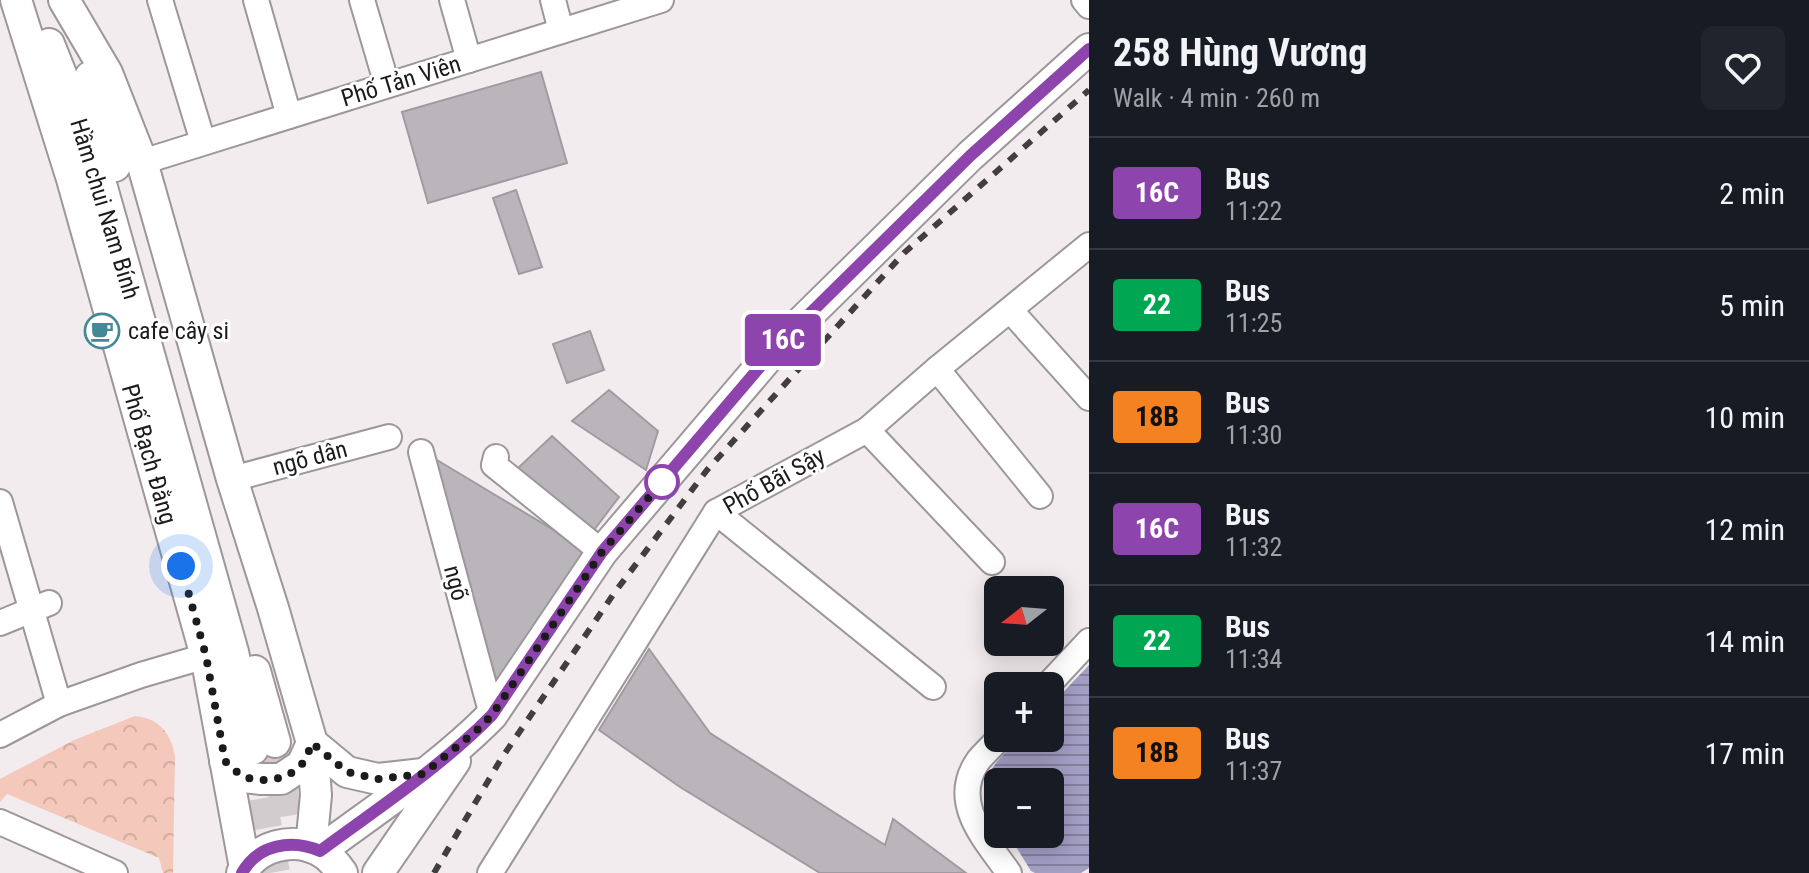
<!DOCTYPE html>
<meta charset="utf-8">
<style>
:root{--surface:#171b24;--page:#20242c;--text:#f1f3f6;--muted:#9ea1a6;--line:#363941}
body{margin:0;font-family:"Roboto Condensed",sans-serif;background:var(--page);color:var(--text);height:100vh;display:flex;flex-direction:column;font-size:30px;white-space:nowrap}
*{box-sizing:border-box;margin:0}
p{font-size:26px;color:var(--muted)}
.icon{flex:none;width:44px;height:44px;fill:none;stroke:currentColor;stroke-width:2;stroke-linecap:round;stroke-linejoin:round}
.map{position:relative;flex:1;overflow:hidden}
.sheet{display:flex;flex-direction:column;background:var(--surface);width:720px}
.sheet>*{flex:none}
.badge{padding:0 16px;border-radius:6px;font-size:28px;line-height:52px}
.needle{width:52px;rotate:253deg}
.controls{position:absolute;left:984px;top:576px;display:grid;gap:16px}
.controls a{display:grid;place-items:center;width:80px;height:80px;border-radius:12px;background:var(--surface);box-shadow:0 4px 20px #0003;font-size:40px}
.you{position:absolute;width:40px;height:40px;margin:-20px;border:6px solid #fff;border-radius:50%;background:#1a73e8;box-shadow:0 0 0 12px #1a73e833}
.map>.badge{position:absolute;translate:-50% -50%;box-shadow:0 0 0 4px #fff}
.round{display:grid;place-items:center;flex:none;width:84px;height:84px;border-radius:12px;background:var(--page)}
.overview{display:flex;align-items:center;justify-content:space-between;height:136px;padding:0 24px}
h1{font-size:38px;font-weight:700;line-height:60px}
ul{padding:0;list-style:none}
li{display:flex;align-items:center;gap:24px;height:112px;padding:0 24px;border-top:2px solid var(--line)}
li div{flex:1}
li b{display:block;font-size:30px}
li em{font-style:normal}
li .badge{min-width:88px;font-weight:700;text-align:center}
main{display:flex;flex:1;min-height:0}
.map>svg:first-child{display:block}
</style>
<main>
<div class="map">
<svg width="1089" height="873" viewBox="0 0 1089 873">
<defs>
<pattern id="forest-crowns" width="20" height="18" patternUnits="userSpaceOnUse" patternTransform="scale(2)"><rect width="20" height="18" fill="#f4c9bb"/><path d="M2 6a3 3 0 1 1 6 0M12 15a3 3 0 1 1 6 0" fill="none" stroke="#d1aca0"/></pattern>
<pattern id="water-rules" width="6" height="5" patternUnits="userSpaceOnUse" patternTransform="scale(2)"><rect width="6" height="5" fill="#a39ec4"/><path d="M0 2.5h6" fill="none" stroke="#84809e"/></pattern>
</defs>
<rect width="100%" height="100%" fill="#f3ecef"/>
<path fill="url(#forest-crowns)" d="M135,716C159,718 172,734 175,757L173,873H163L159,858L7,794L0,802V779L74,740Z"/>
<path fill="url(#water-rules)" d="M1089,665V868L1081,873H1035L1031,871L1008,834H1050V782H998V817C994,810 986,801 985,794C983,770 1005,754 1020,738H1050V706Z"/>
<g fill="#bab5bb" stroke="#9f9ba1" stroke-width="2">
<path d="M541,72L567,163L428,203L402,112Z"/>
<path d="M516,190L542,267L519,274L493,198Z"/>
<path d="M590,331L604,370L567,383L553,344Z"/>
<path d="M609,390L658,431L646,470L572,421Z"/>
<path d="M552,436L619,497L594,530L515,471Z"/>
<path d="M432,457L587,550L497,683Z"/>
<path d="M649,649L710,733L885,845L893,819L966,873H820L680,787L599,730Z"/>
</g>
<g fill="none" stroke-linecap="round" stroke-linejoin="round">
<g stroke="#d3cccf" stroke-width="30" stroke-dasharray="30 15" stroke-linecap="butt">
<path d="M275,742L296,873"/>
<path d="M254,754L275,873"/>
</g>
<g stroke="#9d969a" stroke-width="28">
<g id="minor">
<path d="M160,0L203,142"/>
<path d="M256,0L289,116"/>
<path d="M362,0L387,85"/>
<path d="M452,0L469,60"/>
<path d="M553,0L561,31"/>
<path d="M1084,0L1089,6"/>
<path d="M142,162L661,0"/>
<path d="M1010,310L1089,398"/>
<path d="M937,369L1040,496"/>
<path d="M867,430L992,562"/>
<path d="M421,452L492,715"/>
<path d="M496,457L494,465L602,552"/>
<path d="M232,479L389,437"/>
<path d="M0,502L59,704"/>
<path d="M716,512L933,687"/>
<path d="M0,623L49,603"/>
<path d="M1047,686L1089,641"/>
<path d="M0,735L59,704L141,675L206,656"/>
<path d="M999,738C993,746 984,753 978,761C949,803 986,840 1009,873"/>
<path d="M0,822L115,873"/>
<path d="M490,873L716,512L867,430L937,369L1089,245"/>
</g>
</g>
<g stroke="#9d969a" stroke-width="34">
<g id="major">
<path d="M16,0L72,179L206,656L245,868"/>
<path d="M64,0L107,73L142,162L232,479L273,608L312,743L316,795L311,847"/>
<path d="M49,44L92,152L233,652L253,749"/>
<path d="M90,77L115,166"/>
<path d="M255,671L275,742"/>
<path d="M225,761L243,777L261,779H281L302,765L312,743L347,772L378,779L423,774"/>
<path d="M320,851C378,808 442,766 492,715L602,552L781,342L970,156L1089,49"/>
<path d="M242,873C256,846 293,836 320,851C329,856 336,864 342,873"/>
<path d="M378,873L455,761"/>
</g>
</g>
<use href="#minor" stroke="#fff" stroke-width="24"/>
<use href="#major" stroke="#fff" stroke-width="30"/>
<path stroke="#413e3f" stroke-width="6" stroke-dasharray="10 10" stroke-linecap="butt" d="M434,873L501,759L615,592L707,470L904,253L1089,90"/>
</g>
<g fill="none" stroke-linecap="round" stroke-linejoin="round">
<g stroke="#fff" stroke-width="18">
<path id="line" d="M242,873C258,844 292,839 320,851C378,808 441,767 492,715L602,552L781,342L970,156L1089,49"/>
</g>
<use href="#line" stroke="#8e44ad" stroke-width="12"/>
<path stroke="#1c1a1b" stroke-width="8" stroke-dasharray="0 14.4" d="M181,566L206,656L225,761C231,767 238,774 245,777C264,783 287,780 300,766C306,761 309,750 312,743L347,772L378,779L423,774L475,732L492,715L602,552L662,482"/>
</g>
<defs>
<g id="cafe-ring" transform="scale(1.8)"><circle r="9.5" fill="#fff" stroke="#438995" stroke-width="1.5"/><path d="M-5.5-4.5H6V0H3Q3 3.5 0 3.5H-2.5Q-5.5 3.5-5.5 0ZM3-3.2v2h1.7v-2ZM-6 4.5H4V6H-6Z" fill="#438995"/></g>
</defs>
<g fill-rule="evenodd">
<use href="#cafe-ring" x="102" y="331"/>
</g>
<circle fill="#fff" stroke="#8e44ad" stroke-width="4" cx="662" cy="482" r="16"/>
<g text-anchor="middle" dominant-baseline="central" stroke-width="6" stroke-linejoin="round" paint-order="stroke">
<g font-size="24" fill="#1c1a1b" stroke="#fff">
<text transform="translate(401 81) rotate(-17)">Phố Tản Viên</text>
<text transform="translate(105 209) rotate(73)">Hầm chui Nam Bính</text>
<text transform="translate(149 454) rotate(74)">Phố Bạch Đằng</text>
<text transform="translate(310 458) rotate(-15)">ngõ dân</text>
<text transform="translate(774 481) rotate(-29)">Phố Bãi Sậy</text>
<text transform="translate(456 583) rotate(75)">ngõ</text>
</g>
<g font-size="24" fill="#1c1a1b" stroke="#fff" text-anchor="start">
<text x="128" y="331">cafe cây si</text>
</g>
</g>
</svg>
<div class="controls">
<a><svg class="needle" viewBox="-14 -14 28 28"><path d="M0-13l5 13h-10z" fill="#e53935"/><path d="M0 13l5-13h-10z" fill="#9ea1a6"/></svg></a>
<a>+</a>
<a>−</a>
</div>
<div class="you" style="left:181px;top:566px"></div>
<b class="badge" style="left:783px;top:340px;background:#8e44ad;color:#fff">16C</b>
</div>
<section class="sheet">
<div class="overview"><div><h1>258 Hùng Vương</h1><p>Walk · 4 min · 260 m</p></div><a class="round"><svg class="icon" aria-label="heart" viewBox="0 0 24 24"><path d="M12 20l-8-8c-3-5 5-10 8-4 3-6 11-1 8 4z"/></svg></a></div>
<ul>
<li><span class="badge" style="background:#8e44ad;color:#fff">16C</span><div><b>Bus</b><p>11:22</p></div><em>2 min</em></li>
<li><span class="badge" style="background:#00a651;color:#fff">22</span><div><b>Bus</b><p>11:25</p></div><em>5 min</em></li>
<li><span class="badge" style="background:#f58220;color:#111">18B</span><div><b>Bus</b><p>11:30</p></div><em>10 min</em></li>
<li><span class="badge" style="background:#8e44ad;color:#fff">16C</span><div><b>Bus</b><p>11:32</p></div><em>12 min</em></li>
<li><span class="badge" style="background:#00a651;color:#fff">22</span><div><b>Bus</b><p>11:34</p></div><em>14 min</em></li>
<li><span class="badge" style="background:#f58220;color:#111">18B</span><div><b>Bus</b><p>11:37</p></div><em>17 min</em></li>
</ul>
</section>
</main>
